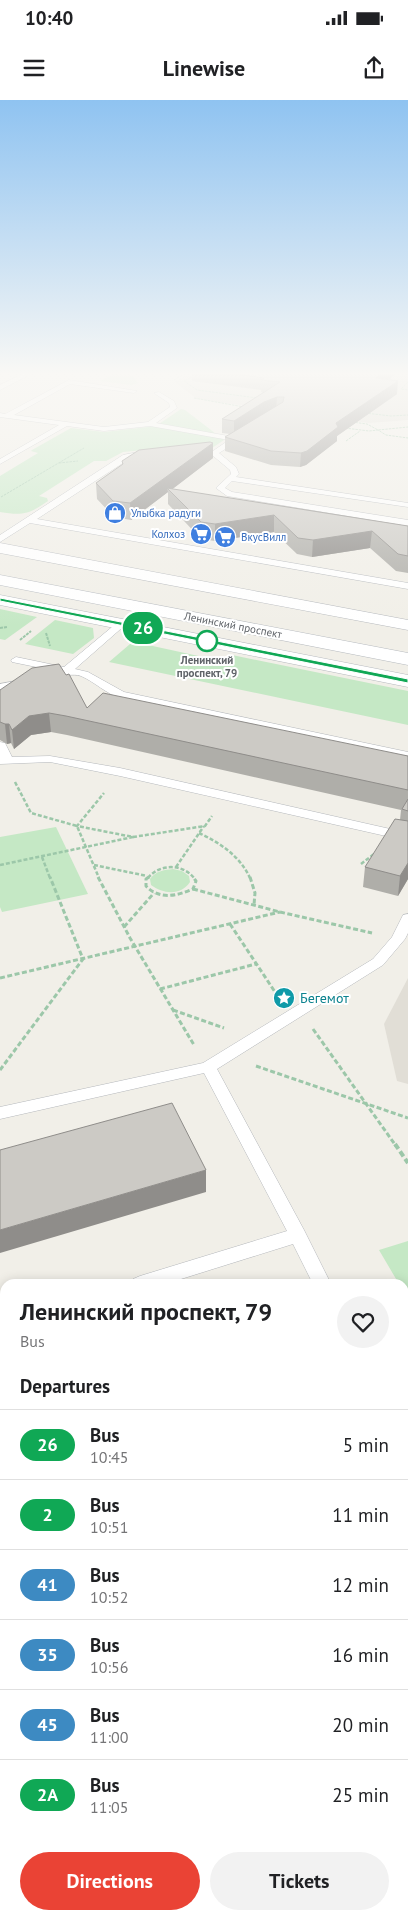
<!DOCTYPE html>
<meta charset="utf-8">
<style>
:root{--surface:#fff;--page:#f2f2f2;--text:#202124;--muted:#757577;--line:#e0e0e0;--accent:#ea4335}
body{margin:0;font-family:"PT Sans",sans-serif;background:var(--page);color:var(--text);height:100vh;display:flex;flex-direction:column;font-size:19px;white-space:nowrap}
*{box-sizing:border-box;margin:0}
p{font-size:16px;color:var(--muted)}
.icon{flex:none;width:28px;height:28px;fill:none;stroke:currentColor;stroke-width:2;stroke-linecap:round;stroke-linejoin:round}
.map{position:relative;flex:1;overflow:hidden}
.panel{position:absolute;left:0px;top:1179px;width:409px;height:641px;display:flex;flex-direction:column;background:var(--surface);border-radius:15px 15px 0 0;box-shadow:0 2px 12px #0003}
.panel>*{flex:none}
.badge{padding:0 10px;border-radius:16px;font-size:18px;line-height:32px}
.map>.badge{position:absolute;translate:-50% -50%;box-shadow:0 0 0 2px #fff}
h2{padding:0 20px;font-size:19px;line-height:45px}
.round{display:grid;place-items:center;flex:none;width:52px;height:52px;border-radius:26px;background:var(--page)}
.head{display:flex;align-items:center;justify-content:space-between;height:85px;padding:0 20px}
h1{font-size:24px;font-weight:700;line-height:38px}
.action{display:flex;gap:10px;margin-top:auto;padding:10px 20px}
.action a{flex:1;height:58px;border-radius:30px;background:var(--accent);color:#fff;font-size:20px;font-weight:700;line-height:58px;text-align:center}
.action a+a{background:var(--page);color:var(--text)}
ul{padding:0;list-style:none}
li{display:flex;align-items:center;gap:15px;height:70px;padding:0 20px;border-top:1px solid var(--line)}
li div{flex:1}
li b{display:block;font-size:19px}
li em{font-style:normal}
li .badge{min-width:55px;font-weight:700;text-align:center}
.status{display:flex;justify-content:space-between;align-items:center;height:35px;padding:0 25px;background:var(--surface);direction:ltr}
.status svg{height:14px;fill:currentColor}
header{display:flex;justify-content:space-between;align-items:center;height:65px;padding:0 20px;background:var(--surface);font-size:22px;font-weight:700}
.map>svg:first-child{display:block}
</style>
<div class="status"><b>10:40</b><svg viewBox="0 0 49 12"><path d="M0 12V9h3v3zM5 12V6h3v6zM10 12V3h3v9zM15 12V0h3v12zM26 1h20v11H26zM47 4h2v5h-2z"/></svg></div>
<header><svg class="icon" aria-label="menu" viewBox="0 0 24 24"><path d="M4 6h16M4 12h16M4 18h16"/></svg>Linewise<svg class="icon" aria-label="share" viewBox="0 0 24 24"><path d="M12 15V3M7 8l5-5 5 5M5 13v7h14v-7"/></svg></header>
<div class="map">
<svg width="408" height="1819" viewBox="0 0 408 1819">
<rect width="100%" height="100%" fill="#f1efe8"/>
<g fill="#e1ded6">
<path d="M192,271H408V320L369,323L197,299L175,282Z"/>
<path d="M408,878V984L397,981L384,924Z"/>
</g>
<g fill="#c5e8c5">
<path d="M115,273L133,276L138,283L131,285L100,281Z"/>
<path d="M181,309L185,310L224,340L212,348L187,346L123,352L106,361H94L39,396L47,398L48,401C29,414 23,416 0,412V376L38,353L31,351L32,350L71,328L104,332L156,326Z"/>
<path d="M0,509L37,517L5,540L0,539Z"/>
<path d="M55,520L93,528L94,538L73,554L25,544Z"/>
<path d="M139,543L226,562L232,555L408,591V625L109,562L130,544Z"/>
<path d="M56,727L88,794L2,812L0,807V737Z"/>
<path d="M173,769L182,771L189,776L190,782C181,796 163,794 151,785L150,779C156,771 163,770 173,769Z"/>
<path d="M408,1141V1198L404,1191V1184H399L379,1150Z"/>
</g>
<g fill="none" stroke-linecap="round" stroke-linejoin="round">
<g stroke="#b5b8bc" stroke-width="1">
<g id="lane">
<path d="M29,271H37L0,290V285Z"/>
<path d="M69,280L137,291L134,293L70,284L14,315L104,327L148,322L170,307L169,303L154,293L159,292L174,301L177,308L156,323L234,337L240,332H246V336L219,353L236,367L239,374L236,377L408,403V407L232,381L225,388L232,392L408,420V426L227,396L216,388L231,374L230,370L212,355L194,353L190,351L194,349L213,351L229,340L150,326L104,331L67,326L0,364V359L59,325L0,317V313L5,314Z"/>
<path d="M149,350L153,352L152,354L129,359L37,419L408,483V489L30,423L0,442V435L123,355Z"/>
<path d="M121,521L126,524L124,526L75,569L88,572L124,592L408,652V658L121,598C106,594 95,582 81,576C72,573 65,577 56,575V571L12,562L11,560L16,557L64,567L118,522Z"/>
<path d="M26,579L30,580L31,582L30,584L0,590V584Z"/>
<path d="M0,642L5,643L12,657L50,656L120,668L408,733V741L120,676L50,662L0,664Z"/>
<path d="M408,814V833L405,839L383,865L217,969L304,1130L331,1184H313L293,1144L165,1184H131L133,1179L140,1176L287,1131L204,973L0,1019V1007L203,963L373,859L392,837L403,815Z"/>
<path d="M226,1815H254L255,1819H227Z"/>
</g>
</g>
<g stroke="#b5b8bc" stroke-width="1">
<path id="street" d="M0,443L408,520V530L0,453Z"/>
</g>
<g stroke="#b6babf" stroke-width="1">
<g id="secondary">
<path d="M0,475L408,553V565L0,485Z"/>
<path d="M0,495L408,575V587L0,505Z"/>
</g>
</g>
<g stroke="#9cc7a9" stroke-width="1" stroke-dasharray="2.5 1" stroke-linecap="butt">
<path d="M203,271L184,281L197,290L257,298"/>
<path d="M174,280L189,271"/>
<path d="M408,282L401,289L408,290"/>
<path d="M194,298L244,307"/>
<path d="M365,313L391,316L408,315"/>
<path d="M352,322L367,324L378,330L408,327"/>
<path d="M345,328L369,331L378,330L386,335L408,338"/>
<path d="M346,341L360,331"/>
<path d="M59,363L78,361"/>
<path d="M1,397L84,348"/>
</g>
<g stroke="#9cc7a9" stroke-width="2" stroke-dasharray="3 1" stroke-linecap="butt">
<path d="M0,528L7,527"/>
<path d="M46,533L50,546"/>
<path d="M20,540L31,531"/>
</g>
<g stroke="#9cc7a9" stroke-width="2.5" stroke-dasharray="4 2" stroke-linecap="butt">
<path d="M15,682L31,713L77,726L99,778"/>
<path d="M199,733C220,743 240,756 250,778"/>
<path d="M133,737L205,726L212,716"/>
<path d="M42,757L50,778"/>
<path d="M361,764L374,754"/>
<path d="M0,765L133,737L77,726L104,693"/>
<path d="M94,765L147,776"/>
<path d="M176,767L204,726"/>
<path d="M148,778C159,764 182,763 194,778"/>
</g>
<g stroke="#9cc7a9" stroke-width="3" stroke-dasharray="5 2.5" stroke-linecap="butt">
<path d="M98,777L130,838L194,945"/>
<path d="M149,777L146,779V786C159,800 177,796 193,789L196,781L193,777"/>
<path d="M250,777L255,793L254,805"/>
<path d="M193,789L280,812L372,833"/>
<path d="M230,824L277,895"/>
<path d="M124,827L154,793"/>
<path d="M0,878L280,812"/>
<path d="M160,889L256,864"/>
<path d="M173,910L224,928"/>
<path d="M313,929L396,1046"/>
<path d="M256,966L408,1018"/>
<path d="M0,970L83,859L50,777"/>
</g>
<g stroke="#9cc7a9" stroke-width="4" stroke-dasharray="6 3" stroke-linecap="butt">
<path d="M395,1044L408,1063"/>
<path d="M404,1296L408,1303"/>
</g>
<path stroke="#9cc7a9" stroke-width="5" stroke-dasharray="8 4" stroke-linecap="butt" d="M404,1662L408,1660"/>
<use href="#lane" fill="#fff" fill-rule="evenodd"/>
<use href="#street" fill="#fff" fill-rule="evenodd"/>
<use href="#secondary" fill="#fff" fill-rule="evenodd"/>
</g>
<g fill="#afaea9">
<path d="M192,271H399L389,280L397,294L337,336V341L306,365L300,367L271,365L225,351V337L230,334L222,333V319L264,293L261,292V290L192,281Z"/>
<path d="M213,343V358L172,389L408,426V473L396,471L370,448L312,457L297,454L274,432L215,441L201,439L168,404V392L131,420L114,417L97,399L96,383L122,365V361Z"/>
<path d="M0,590L87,608L408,656V779L398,796L363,787L365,767L400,720L401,710L67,635L51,632L31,635L14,649L11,643L7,644L0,640V641Z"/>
</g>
<g fill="#8f8d8a">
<path d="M385,271H399L375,291L376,278Z"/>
<path d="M398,281L397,294L337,336V341L306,365L300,367L301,353L336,323Z"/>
<path d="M277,297L276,311L234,335V321L264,302Z"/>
<path d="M213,343V358L170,391L167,388L168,392L131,420L130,403Z"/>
<path d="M274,415V432L215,441V424Z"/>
<path d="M372,431L370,448L312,457L313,440Z"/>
<path d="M49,613L51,632L31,635L14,649L12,630L29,616Z"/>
<path d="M5,624H9L11,643L7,644Z"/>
<path d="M408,763V779L398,796L400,776Z"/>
<path d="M206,1070V1092L0,1153V1130Z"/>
</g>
<g fill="#cccac5" stroke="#8f8d8a">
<path d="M212,271H385L376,278L398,281L336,323L338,327L307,351L301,353L271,351L225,337L283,302L284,297H277L264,302L234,321L222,319L280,282L261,280L264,278Z"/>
<path d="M210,342L213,343L130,403L113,401L96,383L123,364L122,361L139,350Z"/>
<path d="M167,388L408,426V456L398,454L372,431L313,440L298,438L274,415L215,424L201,422Z"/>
<path d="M59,564L66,575L69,574L87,608L103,593L408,656V690L66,616L49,613L29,616L12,630L9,624H5L0,622V590L32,568Z"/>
<path d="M408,699V711L402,709Z"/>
<path d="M395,719L408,721V763L400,776L365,767Z"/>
<path d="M172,1003L206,1070L0,1130V1050Z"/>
<path d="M0,1431L5,1449V1815H108L109,1819H0Z"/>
</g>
<linearGradient id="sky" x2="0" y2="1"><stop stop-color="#8fc3f1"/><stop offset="0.52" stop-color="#f9f8f5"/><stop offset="1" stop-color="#f9f8f5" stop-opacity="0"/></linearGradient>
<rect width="408" height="526" fill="url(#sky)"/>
<path fill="#10a855" stroke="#fff" d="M0,498L408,579V583L0,501Z"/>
<defs>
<g id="shop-disc" transform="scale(1.125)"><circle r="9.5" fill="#3f7fe0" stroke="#fff"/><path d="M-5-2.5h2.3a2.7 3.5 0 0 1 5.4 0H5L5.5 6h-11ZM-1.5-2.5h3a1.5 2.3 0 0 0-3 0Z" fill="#fff"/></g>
<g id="supermarket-disc" transform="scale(1.125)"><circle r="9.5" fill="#3f7fe0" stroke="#fff"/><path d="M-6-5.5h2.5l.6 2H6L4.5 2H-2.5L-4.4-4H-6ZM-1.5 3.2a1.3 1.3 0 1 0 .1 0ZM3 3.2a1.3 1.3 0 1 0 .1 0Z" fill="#fff"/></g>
<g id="sight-disc" transform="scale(1.125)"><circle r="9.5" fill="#0f9aa8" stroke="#fff"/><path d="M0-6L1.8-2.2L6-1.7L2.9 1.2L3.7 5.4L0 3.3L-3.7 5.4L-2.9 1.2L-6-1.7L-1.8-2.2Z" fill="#fff"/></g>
</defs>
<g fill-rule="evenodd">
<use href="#shop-disc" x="115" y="413"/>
<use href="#supermarket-disc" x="201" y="434"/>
<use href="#supermarket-disc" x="225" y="437"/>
<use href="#sight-disc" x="284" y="898"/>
</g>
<circle fill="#fff" stroke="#10a855" stroke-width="2.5" cx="207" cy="541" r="10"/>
<g text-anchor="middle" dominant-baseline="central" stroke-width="4" stroke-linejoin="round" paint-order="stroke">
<g font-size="11" fill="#366cbe" stroke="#fff" text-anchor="start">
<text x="131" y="413">Улыбка радуги</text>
<text x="185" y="434" text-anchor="end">Колхоз</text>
<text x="241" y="437">ВкусВилл</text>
</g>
<g font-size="11" fill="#5f6368" stroke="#fff">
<text transform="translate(233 525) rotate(11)">Ленинский проспект</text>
</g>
<g font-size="11" font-weight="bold" fill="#5f6368" stroke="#fff">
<text x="207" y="560">Ленинский<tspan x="207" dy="13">проспект, 79</tspan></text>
</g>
<g font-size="14" fill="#0d838f" stroke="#fff" text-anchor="start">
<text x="300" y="898">Бегемот</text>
</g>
</g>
</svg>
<b class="badge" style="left:143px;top:528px;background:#10a855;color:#fff">26</b>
<section class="panel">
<div class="head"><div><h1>Ленинский проспект, 79</h1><p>Bus</p></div><a class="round"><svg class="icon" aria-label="heart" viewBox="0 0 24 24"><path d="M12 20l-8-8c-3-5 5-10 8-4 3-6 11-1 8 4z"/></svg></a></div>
<h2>Departures</h2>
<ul>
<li><span class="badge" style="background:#10a855;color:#fff">26</span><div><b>Bus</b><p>10:45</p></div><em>5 min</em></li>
<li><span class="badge" style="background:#10a855;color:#fff">2</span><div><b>Bus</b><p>10:51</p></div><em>11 min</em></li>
<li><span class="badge" style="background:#3d8ac2;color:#fff">41</span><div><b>Bus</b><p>10:52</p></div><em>12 min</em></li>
<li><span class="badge" style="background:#3d8ac2;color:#fff">35</span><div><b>Bus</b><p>10:56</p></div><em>16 min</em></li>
<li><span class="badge" style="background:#3d8ac2;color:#fff">45</span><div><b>Bus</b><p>11:00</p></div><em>20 min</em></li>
<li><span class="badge" style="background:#10a855;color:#fff">2А</span><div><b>Bus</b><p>11:05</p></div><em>25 min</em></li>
</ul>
<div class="action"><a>Directions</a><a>Tickets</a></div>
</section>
</div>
